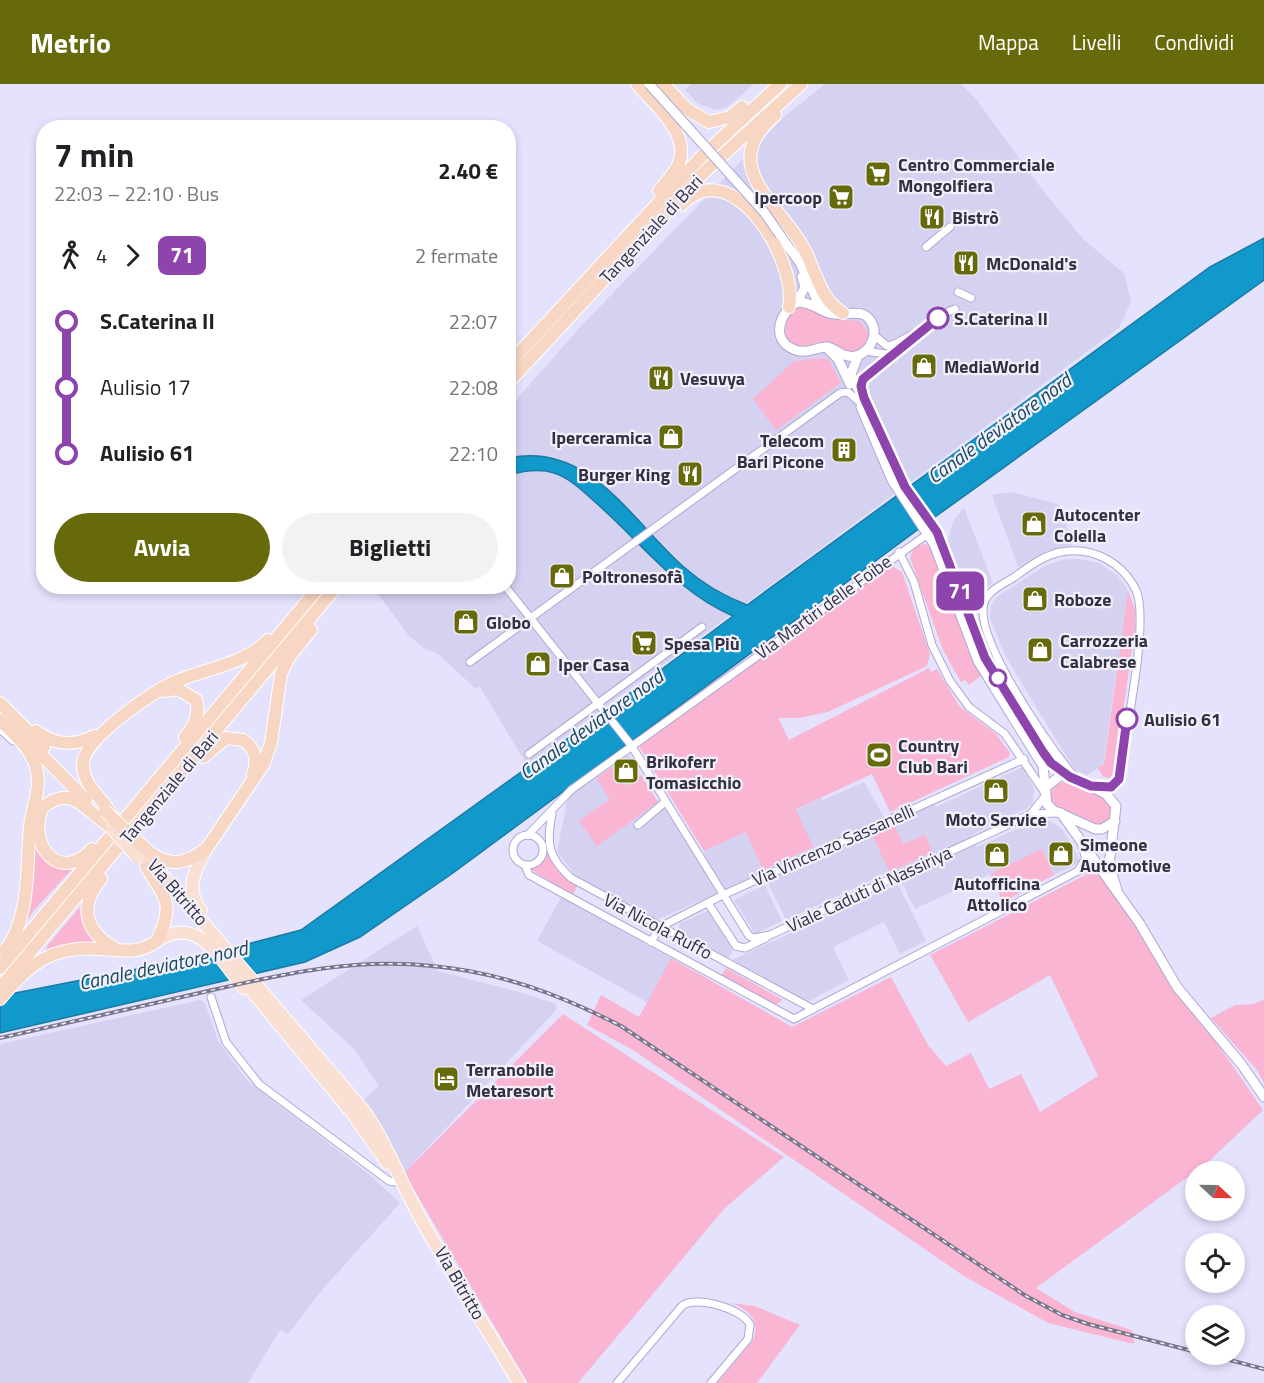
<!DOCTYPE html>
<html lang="it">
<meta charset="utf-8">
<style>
:root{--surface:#fff;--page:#f2f2f2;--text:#202124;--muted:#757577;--accent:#676a0a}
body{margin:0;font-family:"Titillium Web",sans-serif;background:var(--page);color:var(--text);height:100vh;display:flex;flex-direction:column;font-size:22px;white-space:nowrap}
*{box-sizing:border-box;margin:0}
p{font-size:20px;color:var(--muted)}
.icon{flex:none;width:33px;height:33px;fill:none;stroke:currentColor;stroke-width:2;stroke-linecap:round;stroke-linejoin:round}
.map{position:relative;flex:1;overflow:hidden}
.drawer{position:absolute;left:36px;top:36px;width:480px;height:474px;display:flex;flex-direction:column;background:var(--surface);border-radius:24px;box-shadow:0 3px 9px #0003}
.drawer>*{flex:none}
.badge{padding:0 12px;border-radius:9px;font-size:21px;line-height:39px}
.needle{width:39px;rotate:112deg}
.controls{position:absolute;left:1185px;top:1077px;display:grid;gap:12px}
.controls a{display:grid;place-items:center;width:60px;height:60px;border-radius:50%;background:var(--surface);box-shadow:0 3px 9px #0003;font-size:30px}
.map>.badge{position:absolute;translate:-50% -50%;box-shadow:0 0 0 3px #fff}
.legs{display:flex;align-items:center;gap:9px;height:66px;padding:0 18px;font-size:20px}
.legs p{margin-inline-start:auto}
.head{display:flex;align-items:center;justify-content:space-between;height:102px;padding:0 18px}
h1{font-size:33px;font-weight:700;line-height:45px}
.action{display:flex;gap:12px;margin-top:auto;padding:12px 18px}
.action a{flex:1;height:69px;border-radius:36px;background:var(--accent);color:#fff;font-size:24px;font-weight:700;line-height:69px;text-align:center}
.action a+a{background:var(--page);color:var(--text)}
ul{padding:0 18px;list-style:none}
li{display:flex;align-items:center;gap:21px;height:66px;font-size:22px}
li i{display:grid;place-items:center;width:9px;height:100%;margin:0 8px;background:currentColor}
li i::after{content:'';width:15px;height:15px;margin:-8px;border:4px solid;border-radius:50%;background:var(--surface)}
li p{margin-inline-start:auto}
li:first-child i{background:linear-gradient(#0000 50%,currentColor 0)}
li:last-child i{background:linear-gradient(currentColor 50%,#0000 0)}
header{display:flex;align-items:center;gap:36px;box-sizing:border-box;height:84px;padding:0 30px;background:var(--accent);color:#fff}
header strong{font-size:28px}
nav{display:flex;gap:33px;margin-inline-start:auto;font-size:21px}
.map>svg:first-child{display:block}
</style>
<header>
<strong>Metrio</strong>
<nav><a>Mappa</a><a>Livelli</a><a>Condividi</a></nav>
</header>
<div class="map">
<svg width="1264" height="1299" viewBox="0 0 1264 1299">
<rect width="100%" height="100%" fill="#e5e2fd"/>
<g fill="#d5d1f1">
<path d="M691,0H754L727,23L715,26L697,19L685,6Z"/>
<path d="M825,0H961L976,15L1044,108L1084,156L1124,189L1131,218L1119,244L527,681L480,603L475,604L438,570L424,564L409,552L373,503L508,502L509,324L581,242L785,32Z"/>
<path d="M1011,408L1058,420L1073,461L1049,466L1018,483L992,411Z"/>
<path d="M964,424L993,499L967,515L947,461L953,437Z"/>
<path d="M1065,475H1080L1099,479L1118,492L1128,506L1103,681L1087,691L1075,686L1034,620L1005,571L990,534L991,522L998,512L1045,482Z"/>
<path d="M628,671L640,692L626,702L612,683Z"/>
<path d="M1023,683L1034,704L1033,719L1026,725L971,751L977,763L1037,736H1048L1062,745L1081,778L1054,791L1041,766L915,825L895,785L786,836L763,789L656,836L577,793L557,768L568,712L595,695L660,717L697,774L705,770L704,767L746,748L747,751L821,713L823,716L864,698L885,735L931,714L936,723Z"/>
<path d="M898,800L926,857L900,870L884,838L833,863L849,896L805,919L730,877Z"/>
<path d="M765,801L782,837L755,850L734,816Z"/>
<path d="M561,813L671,874L647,918L537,857Z"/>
<path d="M708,827L733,866L728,875L677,846L680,839Z"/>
<path d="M417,842L438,887L526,910L556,920L557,925L404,1089L362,1017L379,1002L354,965L301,916Z"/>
<path d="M200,916L205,919L218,957L247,996L370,1091L400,1119L322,1206L288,1250L280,1246L248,1299H0V960Z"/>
</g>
<g fill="#f9b5d2">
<path d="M804,223L831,235L859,237L868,248C868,259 863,265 852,268C843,267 837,261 829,259C811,257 796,271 785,250L786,234L795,225Z"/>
<path d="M822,274L829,276L841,299L776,346L753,315L794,277Z"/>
<path d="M926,460L931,464L982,591L969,601L965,596L961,598L943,566L910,474C911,466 918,460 926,460Z"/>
<path d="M892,482L902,488L930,570L927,582L828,628L799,634H778L789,656L929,584L931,588L937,585L959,622L996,650L1010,669L1009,673L890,728L872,690L796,725L813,763L763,786L746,748L704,767L639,662L843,513Z"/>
<path d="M1128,506L1135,525V545L1114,690L1110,694L1103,693L1098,684L1104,680Z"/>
<path d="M612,683L626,702L641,691L658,718L597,762L579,737L610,715L596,694Z"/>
<path d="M1067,698L1105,715L1112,724L1111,735L1102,741H1096C1080,734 1053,729 1050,710L1056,700Z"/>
<path d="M895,742L903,760L925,751L933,768L889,788L873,752Z"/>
<path d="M33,750L37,760L75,782L34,826L19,849Z"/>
<path d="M1042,765L1054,791L1003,818L990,790Z"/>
<path d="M548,769L562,791L577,802L573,811L530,785L541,779Z"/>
<path d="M1097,785L1263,1026L1208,1078L1036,1204L1075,1228L1132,1246L1134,1260L1048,1239L967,1194L633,966L587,941L601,911L639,933L671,874L792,943L891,893L928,961L946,982L971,969L989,1005L1021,990L1040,1028L1098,992L1050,891L968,938L930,871Z"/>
<path d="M85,817L97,859L47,867V862Z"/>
<path d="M726,884L783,916L777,920L778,924L721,892Z"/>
<path d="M1264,916V999L1257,986L1211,934L1235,921L1253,920Z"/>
<path d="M563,930L784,1073L725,1124L578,1299H528L404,1089Z"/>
<path d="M731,1219L755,1222L800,1241L757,1299H717L753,1256C761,1236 748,1225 731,1219Z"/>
</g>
<path fill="#19c" stroke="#1b7aa3" stroke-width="1.5" d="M1264,154V196L935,433L453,789L360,853L305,878L0,949V912L193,874L301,846L599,632L733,532C677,508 641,458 595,418C583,407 570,394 554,389C539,384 523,387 509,391V374C590,357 632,438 685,484C703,500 724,512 747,521L1210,183Z"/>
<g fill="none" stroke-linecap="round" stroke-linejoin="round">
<g stroke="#aea8d3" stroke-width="9">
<g id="minor">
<path d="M926,163L950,143"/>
<path d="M958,208L971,214"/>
<path d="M874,251L887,262C899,261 906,251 918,249"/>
<path d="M865,267L893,271"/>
<path d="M863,310L861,302L866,291L943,230L955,225"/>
<path d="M899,468L914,498L932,561L950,597L969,623L1005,650L1045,709"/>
<path d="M505,502L631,661L749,852L754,854L770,851L1031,730L1058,729"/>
<path d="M470,578L840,309L848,308L858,317"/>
<path d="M0,645L13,657"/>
<path d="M529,670L702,543"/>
<path d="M1073,691C1047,659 981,564 983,525C983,509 1001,501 1013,494C1027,484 1044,471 1061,468C1092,462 1122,478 1136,506C1150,537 1124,656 1119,695L1111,703H1095"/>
<path d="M552,730C546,760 548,773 571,794L811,924"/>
<path d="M1031,730L1045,712"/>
<path d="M638,741L665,718"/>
<path d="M528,751L571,706L929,449"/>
<circle cx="528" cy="766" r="15"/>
<path d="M525,781L529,791L794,935L1078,787L1098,781"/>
<path d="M1078,787L1086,774L1082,763"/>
<path d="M708,819L736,862L745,864L766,854"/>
<path d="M651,858L660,843L723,811L1024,675"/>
<path d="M211,913L226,958L259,1000L389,1097L402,1099"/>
<path d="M617,1299L682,1222C695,1211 744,1225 750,1241L748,1255L711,1299"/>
</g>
</g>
<g stroke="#aea8d3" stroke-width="11">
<g id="tertiary">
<path d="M780,151L800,179L820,223"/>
<path d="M797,218C815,218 822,230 834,230C851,231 868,222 874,245C875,262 861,277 844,271C838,269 833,264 827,263C817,263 809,269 799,267C770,260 777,230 797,218Z"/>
<path d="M797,218L805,203L802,193"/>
<path d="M826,263L838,275L850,300"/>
<path d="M858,272L851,290L905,403L937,448L985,574L1026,642L1051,679L1070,692L1106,710L1116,722L1109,781L1118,809"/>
<path d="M861,323L892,396L934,460L978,577L1043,682L1047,720L1053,726L1095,745H1102L1115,737"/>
<path d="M1046,703L1060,692H1070"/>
<path d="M1061,729L1140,840L1177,903L1242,981L1264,1013"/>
</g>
</g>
<g stroke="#fff" stroke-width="14">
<g id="primary">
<path d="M143,768L364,1027C380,1050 391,1074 403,1100C436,1168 480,1233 519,1299"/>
<path d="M201,827C184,804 195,786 207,764"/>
<path d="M157,857C198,829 220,876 244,904"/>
<path d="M242,895L352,1029L387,1079"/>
</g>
</g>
<g stroke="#fff" stroke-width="14">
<g id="trunk">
<path d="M637,0C653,19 688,47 680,76C677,88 666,98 659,107"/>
<path d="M663,0L688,26L709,38L730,33L742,23"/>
<path d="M775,31C716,82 778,118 803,163C816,186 819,215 843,229"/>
<path d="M681,121C732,67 798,176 789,223"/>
<path d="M508,281L699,75L780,0"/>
<path d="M508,299L700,92L801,0"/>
<path d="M164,607L178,605L196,616C200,630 195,642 185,653"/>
<path d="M0,619L44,663"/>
<path d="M0,636C14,650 31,664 36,683C42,705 32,722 30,743C26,784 31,834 4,868"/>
<path d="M36,647C55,661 73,663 94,652"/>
<path d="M31,660L86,716"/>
<path d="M203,673L226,654L243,656C256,665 258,676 253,691"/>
<path d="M114,735C105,715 83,704 83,680C83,655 151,609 172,599C202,585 245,581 268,556"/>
<path d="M92,765C61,800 27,763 42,724C74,698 85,728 111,743"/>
<path d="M146,765C167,784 186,781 207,764L263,681L271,659L281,590L289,573L311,546"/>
<path d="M101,795C79,822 84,846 114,864"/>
<path d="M0,884L320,502"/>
<path d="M0,904L337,502"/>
<path d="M0,915C29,880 52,861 99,865C120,866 138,871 157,857C175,818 166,817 146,782"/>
</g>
</g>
<use href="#minor" stroke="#fff" stroke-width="7"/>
<use href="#tertiary" stroke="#fff" stroke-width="9"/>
<use href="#primary" stroke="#f9e0d2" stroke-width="12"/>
<use href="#trunk" stroke="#f7d6c3" stroke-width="12"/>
<g stroke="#79768b" stroke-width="4">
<g id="rail">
<path d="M0,954C65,939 130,925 195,910C274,892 350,873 432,882C500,888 561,911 621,942L1026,1212L1062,1231L1088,1240L1196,1268"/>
<path d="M1207,1270L1264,1285"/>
</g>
</g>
<use href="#rail" stroke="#f2f1fb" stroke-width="1.5" stroke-dasharray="4.5" stroke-linecap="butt"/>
<g stroke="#aea8d3" stroke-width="11" stroke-linecap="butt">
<path id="tertiary-bridge" d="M649,0L764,128L780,151"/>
</g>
<g stroke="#fff" stroke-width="14" stroke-linecap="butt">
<path id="primary-bridge" d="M111,743L137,773"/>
</g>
<g stroke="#fff" stroke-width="14" stroke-linecap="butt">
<path id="trunk-bridge" d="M105,727L146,765"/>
</g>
<use href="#tertiary-bridge" stroke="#fff" stroke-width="9"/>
<use href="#primary-bridge" stroke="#f9e0d2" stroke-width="12"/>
<use href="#trunk-bridge" stroke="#f7d6c3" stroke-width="12"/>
</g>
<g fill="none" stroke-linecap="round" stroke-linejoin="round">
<g stroke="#fff" stroke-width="14">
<path id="line-1" d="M938,234L863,295L861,302L864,314L905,403L937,448L985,574L1043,668L1051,679L1070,693L1091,702L1111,703L1119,695L1127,635"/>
</g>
<use href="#line-1" stroke="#8e44ad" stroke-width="9"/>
</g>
<defs>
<g id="supermarket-square" transform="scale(1.35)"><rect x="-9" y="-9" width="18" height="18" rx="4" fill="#676a0a" stroke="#f2f1fb"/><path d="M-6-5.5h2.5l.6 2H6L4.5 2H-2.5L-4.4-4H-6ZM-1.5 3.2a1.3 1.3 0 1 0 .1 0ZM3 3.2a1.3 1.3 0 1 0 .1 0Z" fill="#fff"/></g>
<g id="restaurant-square" transform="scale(1.35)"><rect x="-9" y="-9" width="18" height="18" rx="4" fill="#676a0a" stroke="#f2f1fb"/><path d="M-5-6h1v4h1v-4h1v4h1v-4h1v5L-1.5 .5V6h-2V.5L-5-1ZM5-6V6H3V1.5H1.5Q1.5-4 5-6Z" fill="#fff"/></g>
<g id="shop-square" transform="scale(1.35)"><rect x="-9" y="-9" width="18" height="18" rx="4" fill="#676a0a" stroke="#f2f1fb"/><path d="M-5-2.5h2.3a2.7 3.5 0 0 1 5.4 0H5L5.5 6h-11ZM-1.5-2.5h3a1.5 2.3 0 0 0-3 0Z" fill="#fff"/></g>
<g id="building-square" transform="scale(1.35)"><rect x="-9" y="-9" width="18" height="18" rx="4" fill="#676a0a" stroke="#f2f1fb"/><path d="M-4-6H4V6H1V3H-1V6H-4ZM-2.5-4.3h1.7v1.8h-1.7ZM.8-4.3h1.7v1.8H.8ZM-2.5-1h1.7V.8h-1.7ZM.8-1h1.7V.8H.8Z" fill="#fff"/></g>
<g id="stadium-square" transform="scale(1.35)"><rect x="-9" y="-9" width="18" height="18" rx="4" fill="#676a0a" stroke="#f2f1fb"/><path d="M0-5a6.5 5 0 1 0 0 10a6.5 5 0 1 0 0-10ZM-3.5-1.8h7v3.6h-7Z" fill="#fff"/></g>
<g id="hotel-square" transform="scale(1.35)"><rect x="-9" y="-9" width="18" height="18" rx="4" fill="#676a0a" stroke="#f2f1fb"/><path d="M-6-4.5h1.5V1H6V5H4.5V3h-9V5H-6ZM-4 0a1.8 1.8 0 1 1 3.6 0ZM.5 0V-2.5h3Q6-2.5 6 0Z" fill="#fff"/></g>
</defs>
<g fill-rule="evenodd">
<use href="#supermarket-square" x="878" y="90"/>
<use href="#supermarket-square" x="841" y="113"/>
<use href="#restaurant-square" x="932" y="133"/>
<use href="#restaurant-square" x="966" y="179"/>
<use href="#shop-square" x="924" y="282"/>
<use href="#restaurant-square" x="661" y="294"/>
<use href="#shop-square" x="671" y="353"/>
<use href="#building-square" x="844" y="366"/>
<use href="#restaurant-square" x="690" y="390"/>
<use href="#shop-square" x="1034" y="440"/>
<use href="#shop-square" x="562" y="492"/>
<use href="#shop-square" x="1035" y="515"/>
<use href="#shop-square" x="466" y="538"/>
<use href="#supermarket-square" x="644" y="559"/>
<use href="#shop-square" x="1040" y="566"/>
<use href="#shop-square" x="538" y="580"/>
<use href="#stadium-square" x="879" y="671"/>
<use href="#shop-square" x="626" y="687"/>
<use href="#shop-square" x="996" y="707"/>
<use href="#shop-square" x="1061" y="770"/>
<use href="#shop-square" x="997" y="771"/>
<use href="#hotel-square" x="446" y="995"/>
</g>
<g fill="#fff" stroke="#8e44ad" stroke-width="3">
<circle cx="938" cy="234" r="10"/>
<circle cx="998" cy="594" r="8"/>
<circle cx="1127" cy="635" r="10"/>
</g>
<g text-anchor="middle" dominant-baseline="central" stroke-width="4.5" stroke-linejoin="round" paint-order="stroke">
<g font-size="18" font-weight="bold" fill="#333042" stroke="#f2f1fb" text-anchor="start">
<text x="898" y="80">Centro Commerciale<tspan x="898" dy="21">Mongolfiera</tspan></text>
<text x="822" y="113" text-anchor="end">Ipercoop</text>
<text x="952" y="133">Bistrò</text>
<text x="986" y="179">McDonald's</text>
<text x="944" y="282">MediaWorld</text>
<text x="680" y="294">Vesuvya</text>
<text x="652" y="353" text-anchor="end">Iperceramica</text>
<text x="824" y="356" text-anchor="end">Telecom<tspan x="824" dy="21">Bari Picone</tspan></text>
<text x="670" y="390" text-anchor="end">Burger King</text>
<text x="1054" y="430">Autocenter<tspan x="1054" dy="21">Colella</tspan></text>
<text x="582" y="492">Poltronesofà</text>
<text x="1054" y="515">Roboze</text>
<text x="486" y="538">Globo</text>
<text x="1060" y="556">Carrozzeria<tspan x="1060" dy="21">Calabrese</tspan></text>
<text x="664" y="559">Spesa Più</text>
<text x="558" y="580">Iper Casa</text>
<text x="898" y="661">Country<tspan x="898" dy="21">Club Bari</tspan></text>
<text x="646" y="677">Brikoferr<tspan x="646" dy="21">Tomasicchio</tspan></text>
<text x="996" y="735" text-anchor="middle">Moto Service</text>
<text x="1080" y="760">Simeone<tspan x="1080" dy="21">Automotive</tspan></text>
<text x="997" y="799" text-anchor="middle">Autofficina<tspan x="997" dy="21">Attolico</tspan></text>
<text x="466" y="985">Terranobile<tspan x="466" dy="21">Metaresort</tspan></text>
</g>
<g font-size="18" fill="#333042" stroke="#f2f1fb">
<text transform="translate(651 145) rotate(-47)">Tangenziale di Bari</text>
<text transform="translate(823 523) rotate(-36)">Via Martiri delle Foibe</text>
<text transform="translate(169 703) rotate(-50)">Tangenziale di Bari</text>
<text transform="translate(833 761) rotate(-24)">Via Vincenzo Sassanelli</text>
<text transform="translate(869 805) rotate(-25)">Viale Caduti di Nassiriya</text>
<text transform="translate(178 808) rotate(49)">Via Bitritto</text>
<text transform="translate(658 842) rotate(28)">Via Nicola Ruffo</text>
<text transform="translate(460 1199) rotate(60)">Via Bitritto</text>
</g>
<g font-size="18" font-weight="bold" fill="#333042" stroke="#f2f1fb" text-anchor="start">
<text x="954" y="234">S.Caterina II</text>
<text x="1144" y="635">Aulisio 61</text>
</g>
<g font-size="20" font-style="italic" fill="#18485d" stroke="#f2f1fb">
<text transform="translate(999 344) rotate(-36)">Canale deviatore nord</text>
<text transform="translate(591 640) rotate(-36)">Canale deviatore nord</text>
<text transform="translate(163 881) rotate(-12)">Canale deviatore nord</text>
</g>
</g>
</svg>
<div class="controls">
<a><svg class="needle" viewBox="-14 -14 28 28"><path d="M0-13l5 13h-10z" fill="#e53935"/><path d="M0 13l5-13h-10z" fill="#757577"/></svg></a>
<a><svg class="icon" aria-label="locate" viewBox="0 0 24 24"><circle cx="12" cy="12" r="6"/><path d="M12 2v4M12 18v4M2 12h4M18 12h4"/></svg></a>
<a><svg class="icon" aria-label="layers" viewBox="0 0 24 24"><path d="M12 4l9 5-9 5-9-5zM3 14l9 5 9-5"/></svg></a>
</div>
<b class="badge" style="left:960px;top:507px;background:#8e44ad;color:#fff">71</b>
<section class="drawer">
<div class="head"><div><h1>7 min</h1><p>22:03 – 22:10 · Bus</p></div><b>2.40 €</b></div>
<div class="legs"><svg class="icon" aria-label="walk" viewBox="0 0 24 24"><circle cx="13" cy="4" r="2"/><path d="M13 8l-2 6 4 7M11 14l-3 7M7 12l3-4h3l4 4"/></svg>4<svg class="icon" aria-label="forward" viewBox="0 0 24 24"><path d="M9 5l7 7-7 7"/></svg><b class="badge" style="background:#8e44ad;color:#fff">71</b><p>2 fermate</p></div>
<ul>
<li><i style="color:#8e44ad"></i><b>S.Caterina II</b><p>22:07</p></li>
<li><i style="color:#8e44ad"></i><span>Aulisio 17</span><p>22:08</p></li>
<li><i style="color:#8e44ad"></i><b>Aulisio 61</b><p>22:10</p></li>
</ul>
<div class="action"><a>Avvia</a><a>Biglietti</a></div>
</section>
</div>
